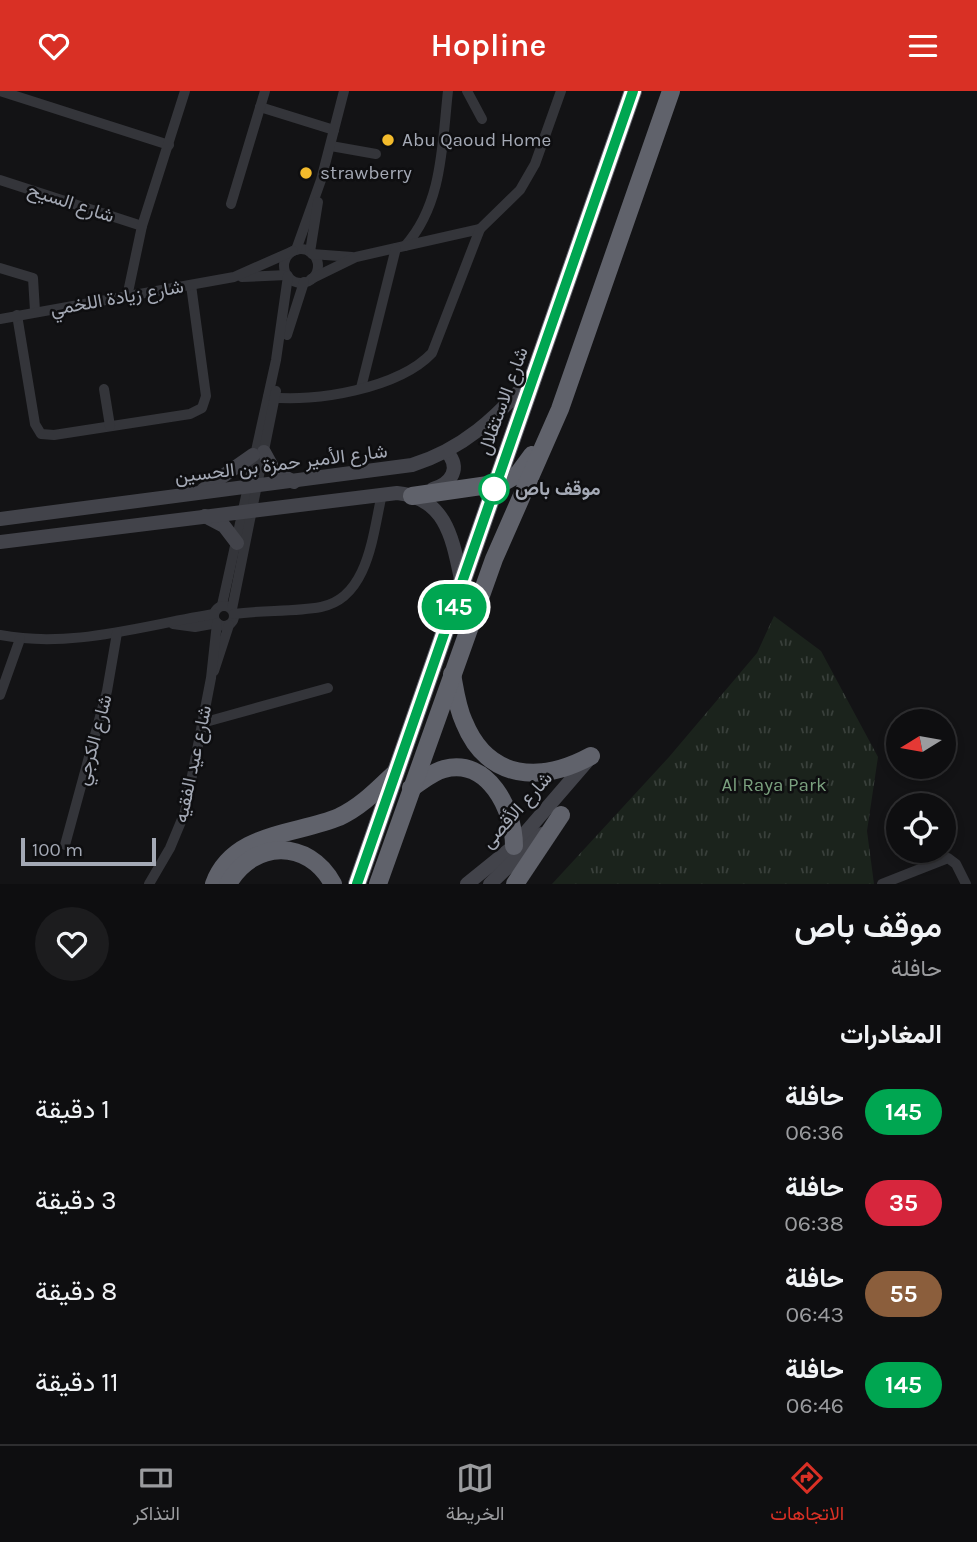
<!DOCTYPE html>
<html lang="ar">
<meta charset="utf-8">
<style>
:root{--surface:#0e0e10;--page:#1c1c1e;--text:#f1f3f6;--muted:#9b9c9f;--line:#2e2e30;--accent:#d93025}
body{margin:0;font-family:Karla,Vazirmatn,sans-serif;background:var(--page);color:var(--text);direction:rtl;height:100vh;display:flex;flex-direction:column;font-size:26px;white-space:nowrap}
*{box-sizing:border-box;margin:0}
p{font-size:23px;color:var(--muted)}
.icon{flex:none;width:38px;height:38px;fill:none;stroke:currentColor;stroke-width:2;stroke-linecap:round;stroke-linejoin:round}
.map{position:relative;height:793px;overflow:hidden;direction:ltr}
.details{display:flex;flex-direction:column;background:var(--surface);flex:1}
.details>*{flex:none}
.badge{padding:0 14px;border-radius:23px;font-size:24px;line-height:46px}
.needle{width:46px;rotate:259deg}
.buttons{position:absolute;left:886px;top:618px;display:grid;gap:14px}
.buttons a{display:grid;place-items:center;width:70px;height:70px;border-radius:50%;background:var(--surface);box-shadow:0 4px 10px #0003,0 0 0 2px var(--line);font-size:35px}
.scale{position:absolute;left:21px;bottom:18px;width:135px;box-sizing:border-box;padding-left:7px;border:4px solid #a4a9b5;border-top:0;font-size:19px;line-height:24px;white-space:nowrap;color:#a4a9b5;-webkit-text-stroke:5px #0e0e10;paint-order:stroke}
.map>.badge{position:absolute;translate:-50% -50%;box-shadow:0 0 0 4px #fff}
h2{padding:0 35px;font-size:26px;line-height:63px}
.round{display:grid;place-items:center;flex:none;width:74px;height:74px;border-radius:37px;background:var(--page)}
.summary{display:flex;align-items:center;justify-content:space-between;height:119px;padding:0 35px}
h1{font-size:33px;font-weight:600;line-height:52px}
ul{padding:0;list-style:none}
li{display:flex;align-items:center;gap:21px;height:91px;padding:0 35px}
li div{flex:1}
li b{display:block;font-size:26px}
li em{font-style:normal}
li .badge{min-width:77px;font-weight:700;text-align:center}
header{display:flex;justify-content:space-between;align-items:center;height:91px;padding:0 35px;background:var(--accent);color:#fff;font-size:32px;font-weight:600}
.tabs{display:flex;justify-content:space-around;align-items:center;height:98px;border-top:2px solid var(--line);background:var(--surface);font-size:19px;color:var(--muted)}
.tabs a{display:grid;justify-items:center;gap:4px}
.tabs .current{color:var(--accent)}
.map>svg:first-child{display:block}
</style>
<header><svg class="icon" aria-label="menu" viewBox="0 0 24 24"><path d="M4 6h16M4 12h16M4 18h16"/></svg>Hopline<svg class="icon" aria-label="heart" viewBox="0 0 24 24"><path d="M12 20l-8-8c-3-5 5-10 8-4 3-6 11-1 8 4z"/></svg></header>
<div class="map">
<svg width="977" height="793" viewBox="0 0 977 793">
<defs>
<pattern id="park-tufts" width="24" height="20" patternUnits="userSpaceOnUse" patternTransform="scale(1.75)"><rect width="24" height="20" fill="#1b231c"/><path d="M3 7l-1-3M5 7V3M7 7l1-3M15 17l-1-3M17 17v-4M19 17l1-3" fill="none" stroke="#39403b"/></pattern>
</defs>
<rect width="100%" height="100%" fill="#131315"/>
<path fill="url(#park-tufts)" d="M774,525L821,560L878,666L867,740L874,793H552L669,666L757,562Z"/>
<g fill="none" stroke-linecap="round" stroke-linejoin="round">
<g stroke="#34353a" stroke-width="10">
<path d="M0,0L169,54"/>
<path d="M467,0L482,28"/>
<path d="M260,16L334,39"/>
<path d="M331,55L376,63"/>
<path d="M0,89L142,135"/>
<path d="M231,113L265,0"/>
<path d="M405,155C443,113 442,53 448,0"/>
<circle cx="301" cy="175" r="17"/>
<path d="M296,159L321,89L344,0"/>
<path d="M310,161L318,111"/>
<path d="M312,163L352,166"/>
<path d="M0,177L33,187L35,220"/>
<path d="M242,186L287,184"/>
<path d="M311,188L356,166L480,138"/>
<path d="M127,206L142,135L185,0"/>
<path d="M17,224L35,333L41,343L54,344L190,323L202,317L206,305L191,194"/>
<path d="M0,228L234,186L293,160"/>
<path d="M287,244L304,191"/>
<path d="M361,297L396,157"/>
<path d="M104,298L110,335"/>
<path d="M268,306C315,312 399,297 432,262L480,138L520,99L535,73L561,0"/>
<path d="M222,514L276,269L288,185"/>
<circle cx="224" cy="525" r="10"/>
<path d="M232,518L276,300"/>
<path d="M234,523C263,519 293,521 321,516C369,507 373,441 382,403"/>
<path d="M173,533L195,536L217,532"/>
<path d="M0,544C72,558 144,534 214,523"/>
<path d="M214,580L229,534"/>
<path d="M0,604L20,548"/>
<path d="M202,632L328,597"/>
<path d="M65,754L107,600L117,542"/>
<path d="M149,793L170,757L185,721L211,587L217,532"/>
<path d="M882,793L948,767L956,773L966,793"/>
</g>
<g stroke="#42434a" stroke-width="14">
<path d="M264,361L275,381L294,391"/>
<path d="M433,398C452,392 461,377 447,361"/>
<path d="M203,399L253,364"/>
<path d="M205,425L224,435L237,452"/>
<path d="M0,428L412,374C463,358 496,327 531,287"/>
<path d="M0,451L397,402C448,407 453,451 462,493"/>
<path d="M467,793L514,755L590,667"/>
<path d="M490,793L542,743"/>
</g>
<g stroke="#60626b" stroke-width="18">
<path d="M412,405L502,392L518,383L532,364"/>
<path d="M452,583C455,599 457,616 464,631C488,690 541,692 591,665"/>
<path d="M411,697C421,691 432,681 444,678C488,666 514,719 514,755"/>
<path d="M214,793C233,741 296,744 339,726C361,716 378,698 395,682"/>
<path d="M228,793C253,749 308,747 333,793"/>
<path d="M357,793L633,0"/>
<path d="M378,793L494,468L560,318L671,0"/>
<path d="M515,793L561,724"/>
</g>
</g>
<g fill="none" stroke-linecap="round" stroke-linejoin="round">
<g stroke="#fff" stroke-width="16">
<path id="line" d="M357,793L633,0"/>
</g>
<use href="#line" stroke="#00a651" stroke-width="10"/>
</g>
<g fill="#f3bb2c" stroke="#0e0e10" stroke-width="2.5">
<circle cx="388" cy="49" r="7"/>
<circle cx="306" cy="82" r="7"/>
</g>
<circle fill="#fff" stroke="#00a651" stroke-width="3.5" cx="494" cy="398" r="14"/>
<g text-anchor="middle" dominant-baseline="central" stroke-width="5" stroke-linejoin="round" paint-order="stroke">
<g font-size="19" fill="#a4a9b5" stroke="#0e0e10" text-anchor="start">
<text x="402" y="49">Abu Qaoud Home</text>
<text x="320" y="82">strawberry</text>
</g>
<g font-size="19" fill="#a4a9b5" stroke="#0e0e10">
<text transform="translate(71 112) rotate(18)">شارع السيح</text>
<text transform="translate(117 207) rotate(-10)">شارع زيادة اللخمي</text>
<text transform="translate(503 310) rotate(-70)">شارع الاستقلال</text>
<text transform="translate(281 373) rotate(-7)">شارع الأمير حمزة بن الحسين</text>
<text transform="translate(94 649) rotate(-75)">شارع الكرجي</text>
<text transform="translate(193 673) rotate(-78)">شارع عيد الفقيه</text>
<text transform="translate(517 719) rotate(-48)">شارع الأقصى</text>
</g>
<g font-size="19" font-weight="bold" fill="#a4a9b5" stroke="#0e0e10" text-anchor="start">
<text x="515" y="398">موقف باص</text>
</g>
<g font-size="19" fill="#7ba17f" stroke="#0e0e10">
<text x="774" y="694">Al Raya Park</text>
</g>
</g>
</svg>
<div class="buttons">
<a><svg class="needle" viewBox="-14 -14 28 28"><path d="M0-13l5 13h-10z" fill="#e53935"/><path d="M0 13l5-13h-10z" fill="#9b9c9f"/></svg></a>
<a><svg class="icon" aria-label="locate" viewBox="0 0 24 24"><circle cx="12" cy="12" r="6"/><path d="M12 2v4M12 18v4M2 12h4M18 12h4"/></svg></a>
</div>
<div class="scale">100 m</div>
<b class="badge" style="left:454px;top:516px;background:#00a651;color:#fff">145</b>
</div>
<section class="details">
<div class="summary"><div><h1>موقف باص</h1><p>حافلة</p></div><a class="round"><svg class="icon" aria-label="heart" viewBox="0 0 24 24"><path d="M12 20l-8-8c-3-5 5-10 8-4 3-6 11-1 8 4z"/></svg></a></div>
<h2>المغادرات</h2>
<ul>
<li><span class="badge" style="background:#00a651;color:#fff">145</span><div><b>حافلة</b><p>06:36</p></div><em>1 دقيقة</em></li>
<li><span class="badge" style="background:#d7263d;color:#fff">35</span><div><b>حافلة</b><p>06:38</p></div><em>3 دقيقة</em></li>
<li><span class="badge" style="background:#8b5e3c;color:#fff">55</span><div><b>حافلة</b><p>06:43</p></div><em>8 دقيقة</em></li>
<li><span class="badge" style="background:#00a651;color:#fff">145</span><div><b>حافلة</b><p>06:46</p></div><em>11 دقيقة</em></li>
</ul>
</section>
<nav class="tabs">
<a class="current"><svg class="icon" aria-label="directions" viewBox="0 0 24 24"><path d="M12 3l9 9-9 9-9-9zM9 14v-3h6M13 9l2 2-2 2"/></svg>الاتجاهات</a>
<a><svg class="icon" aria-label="map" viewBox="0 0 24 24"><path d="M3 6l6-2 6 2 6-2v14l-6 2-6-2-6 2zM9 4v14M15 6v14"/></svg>الخريطة</a>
<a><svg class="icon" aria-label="tickets" viewBox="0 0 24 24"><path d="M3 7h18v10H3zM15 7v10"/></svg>التذاكر</a>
</nav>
